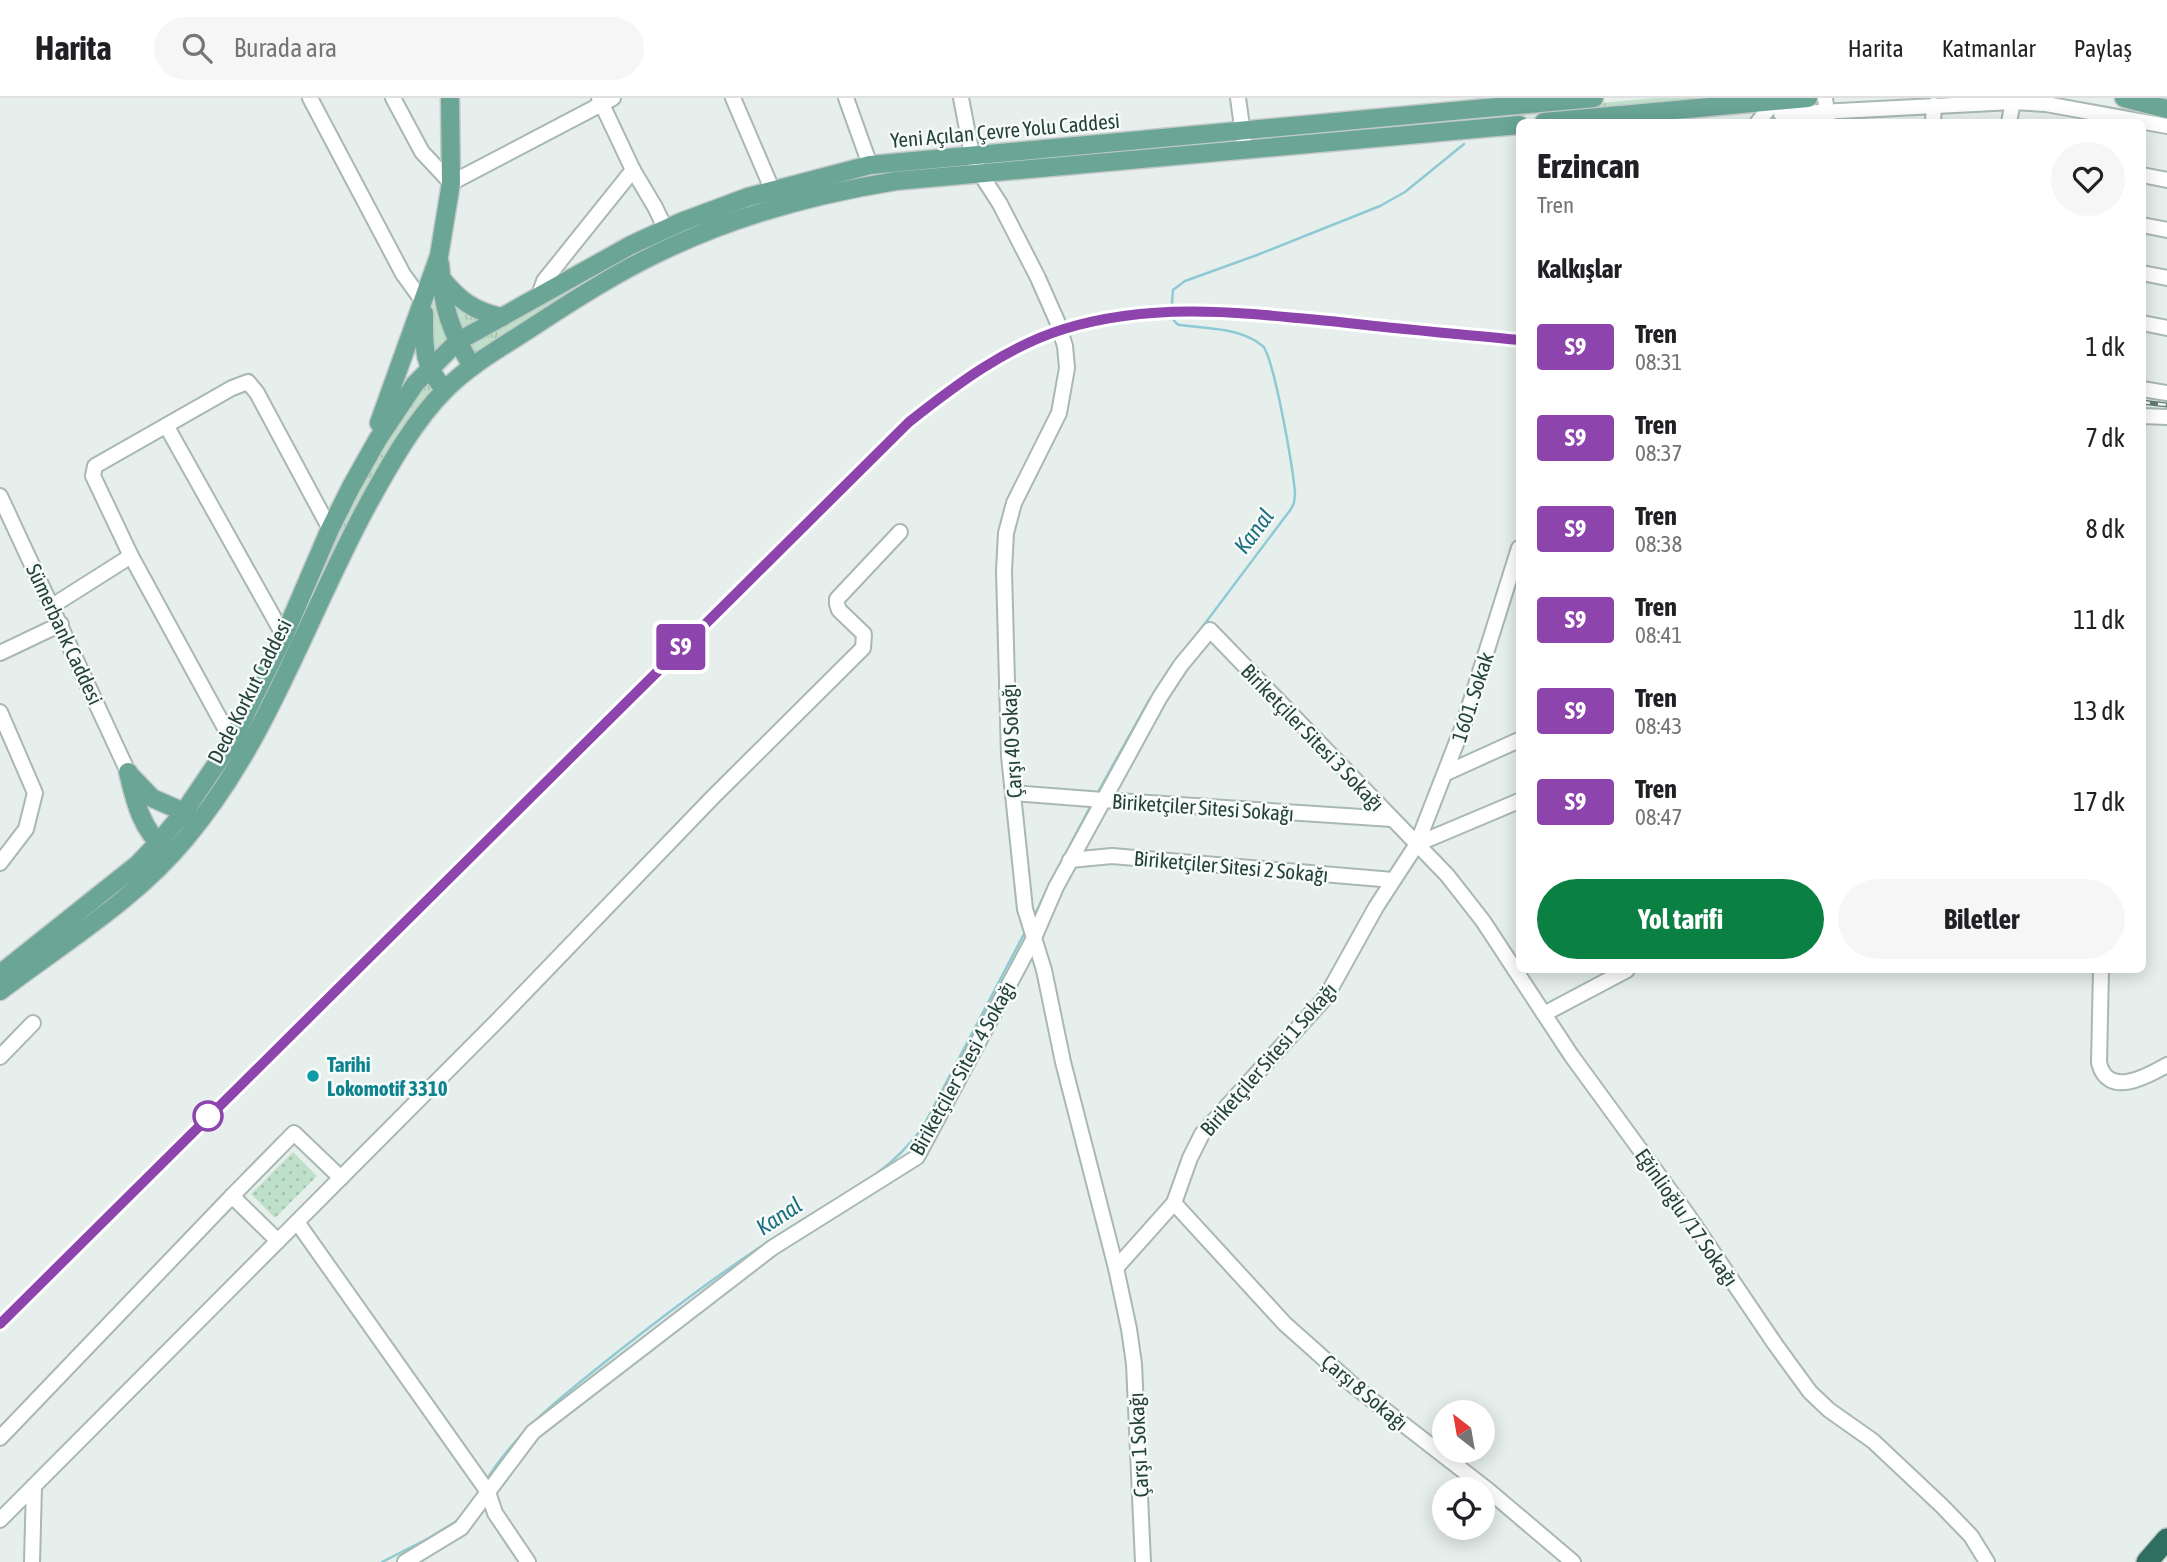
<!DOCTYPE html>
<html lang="tr">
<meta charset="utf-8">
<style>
:root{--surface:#fff;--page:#f6f6f6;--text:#202124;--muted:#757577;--line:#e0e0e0;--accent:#0b8043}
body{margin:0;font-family:"Asap Condensed",sans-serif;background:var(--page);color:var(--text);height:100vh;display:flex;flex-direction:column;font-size:26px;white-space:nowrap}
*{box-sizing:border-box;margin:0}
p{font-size:23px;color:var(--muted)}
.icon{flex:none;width:38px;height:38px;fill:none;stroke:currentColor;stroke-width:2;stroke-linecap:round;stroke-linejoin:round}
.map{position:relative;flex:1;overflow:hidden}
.drawer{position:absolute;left:1516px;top:21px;width:630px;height:854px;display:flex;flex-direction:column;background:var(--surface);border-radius:10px;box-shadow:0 4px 18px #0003}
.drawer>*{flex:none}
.badge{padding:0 14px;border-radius:5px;font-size:24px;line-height:46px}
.needle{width:46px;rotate:329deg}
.tools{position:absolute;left:1432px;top:1302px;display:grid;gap:14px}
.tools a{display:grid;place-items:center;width:63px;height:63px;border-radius:50%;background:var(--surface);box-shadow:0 4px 18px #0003;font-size:35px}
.map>.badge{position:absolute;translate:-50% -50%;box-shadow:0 0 0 4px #fff}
h2{padding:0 21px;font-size:26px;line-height:63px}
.round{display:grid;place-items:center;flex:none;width:74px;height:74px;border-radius:37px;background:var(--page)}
.overview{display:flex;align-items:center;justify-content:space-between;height:119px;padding:0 21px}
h1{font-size:33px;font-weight:700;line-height:52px}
.primary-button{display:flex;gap:14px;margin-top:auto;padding:14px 21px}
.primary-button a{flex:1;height:80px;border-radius:42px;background:var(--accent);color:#fff;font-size:28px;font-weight:700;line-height:80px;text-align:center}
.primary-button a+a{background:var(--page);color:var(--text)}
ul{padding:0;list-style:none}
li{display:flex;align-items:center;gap:21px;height:91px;padding:0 21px}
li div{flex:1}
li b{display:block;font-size:26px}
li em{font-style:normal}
li .badge{min-width:77px;font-weight:700;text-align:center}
header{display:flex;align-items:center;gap:42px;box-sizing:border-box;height:98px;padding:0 35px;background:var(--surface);border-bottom:2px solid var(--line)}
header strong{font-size:33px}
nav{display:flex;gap:38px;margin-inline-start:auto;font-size:24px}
.search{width:490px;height:63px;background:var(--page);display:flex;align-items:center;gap:18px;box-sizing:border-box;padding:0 24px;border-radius:38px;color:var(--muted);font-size:26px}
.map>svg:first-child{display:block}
</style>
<header>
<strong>Harita</strong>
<div class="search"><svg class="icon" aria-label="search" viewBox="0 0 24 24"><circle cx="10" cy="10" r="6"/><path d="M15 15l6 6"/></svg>Burada ara</div>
<nav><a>Harita</a><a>Katmanlar</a><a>Paylaş</a></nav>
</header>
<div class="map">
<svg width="2167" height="1464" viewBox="0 0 2167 1464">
<defs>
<pattern id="grass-tufts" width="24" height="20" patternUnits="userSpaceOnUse" patternTransform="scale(1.75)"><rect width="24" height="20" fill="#bfe0c8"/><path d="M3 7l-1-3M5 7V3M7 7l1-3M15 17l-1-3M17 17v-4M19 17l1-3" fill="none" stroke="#a4c1ad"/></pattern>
<pattern id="park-dots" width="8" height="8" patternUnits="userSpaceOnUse" patternTransform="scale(1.75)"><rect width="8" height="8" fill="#bfe0c8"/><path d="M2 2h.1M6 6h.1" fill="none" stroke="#a4c1ad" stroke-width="1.8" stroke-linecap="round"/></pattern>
</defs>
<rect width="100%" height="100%" fill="#e6efeb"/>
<g fill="url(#grass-tufts)">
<path d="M1655,0H1712L1354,33V27Z"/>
<path d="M1240,40V46L980,68V63Z"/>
<path d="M967,64L966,70L774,103L530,221L475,256L469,245L532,213L648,146L748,106L849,79L889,72Z"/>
<path d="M437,183L449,240L431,256L432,216Z"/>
<path d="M450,204L480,220L462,232Z"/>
<path d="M428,284L432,291L390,351L374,377L270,599L197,716L193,713L221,675L247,633L367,375L413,299Z"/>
</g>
<path fill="url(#park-dots)" d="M293,1054L317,1078L275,1120L251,1096Z"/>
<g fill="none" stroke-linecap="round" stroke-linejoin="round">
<g stroke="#8ec9d4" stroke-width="2.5">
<path d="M1172,205L1173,192L1185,183L1257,157L1380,108L1405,94L1464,46"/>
<path d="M1172,220L1177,226L1180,227C1204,230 1233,230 1254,242C1255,242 1262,248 1263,248C1275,264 1293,371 1295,395L1294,405L1291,411L1185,552"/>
<path d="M1098,694L1148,604L1166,577"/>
<path d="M1056,774L1090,709"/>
<path d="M1035,816L1048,790"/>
<path d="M875,1077C894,1063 909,1048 923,1029L1024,836"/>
<path d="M489,1378C521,1328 569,1293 615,1256C685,1201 756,1148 834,1103"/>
<path d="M382,1464L429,1440L460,1421"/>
</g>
<g stroke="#a8b8b2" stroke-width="18">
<g id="minor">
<path d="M310,0L403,176L424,205"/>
<path d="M393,0L422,54L451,85L613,0"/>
<path d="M733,0L772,91"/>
<path d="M846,0L870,67"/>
<path d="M961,0L972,57L980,75L1000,106L1038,180L1057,223L1065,248L1067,270L1059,315L1014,405L1006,435L1004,473L1009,658L1025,811L1044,872L1063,964L1116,1170L1129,1231L1134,1266L1143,1464"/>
<path d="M1238,0L1244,43"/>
<path d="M1825,0L1828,24"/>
<path d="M1781,16L2013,4L2046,6L2167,28"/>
<path d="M1758,24L1775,3"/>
<path d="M1933,24L1934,7"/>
<path d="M2009,24L2013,4"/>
<path d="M633,72L655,109L665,130"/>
<path d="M2142,77L2167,82"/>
<path d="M2142,127L2167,132"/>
<path d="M2142,175L2167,180"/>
<path d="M538,200L544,183L633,72L599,0"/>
<path d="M2142,225L2167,230"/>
<path d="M2142,291L2167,295"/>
<path d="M2142,318L2167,319"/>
<path d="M167,329L284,538"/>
<path d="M0,398L128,674"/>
<path d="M52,508L131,458"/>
<path d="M0,555L61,526"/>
<path d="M0,614L35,695L26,731L0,765"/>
<path d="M232,643L131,458L93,378L95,368L232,290L248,284L257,295L330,431"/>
<path d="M1446,675L1519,642"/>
<path d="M1013,695L1103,702L1392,721"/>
<path d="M1417,746L1519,703"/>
<path d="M1070,762L1112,758L1393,782"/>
<path d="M2101,872L2099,965C2108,1000 2146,979 2167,967"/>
<path d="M1544,916L1627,872"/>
<path d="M0,959L33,925"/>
<path d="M1174,1105L1285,1226L1312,1250L1354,1288L1488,1392L1573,1464"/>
<path d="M297,1124L488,1394L495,1415L528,1464"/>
<path d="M278,1143L232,1098L294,1035L341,1080"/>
<path d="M1116,1170L1174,1105L1190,1060L1202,1036L1326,899L1376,809L1417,746L1463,628L1519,450"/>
<path d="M0,1340L232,1098"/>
<path d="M0,1422L499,921L714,698L863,550L864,536L839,512L837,506V501L900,434"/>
<path d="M32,1464L34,1388"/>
<path d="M405,1464L461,1430L533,1334L772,1150L917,1059L1034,840L1056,789L1160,599L1181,567L1210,532L1447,777L1483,823L1571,957L1687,1116L1775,1246L1810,1294L1829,1312L1873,1343L1942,1408L1971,1438L1987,1464"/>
</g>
</g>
<g stroke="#c2cac8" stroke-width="21">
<g id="major">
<path d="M2124,0L2167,11"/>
<path d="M1544,24L1808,0"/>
<path d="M440,166C442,207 450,233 472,268"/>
<path d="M441,180C458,201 474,214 502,219"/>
<path d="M424,215C424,247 422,267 445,292"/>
<path d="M379,325L439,158L451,85L450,0"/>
<path d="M128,674C135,703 141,731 165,751"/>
<path d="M130,677L152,700L184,714L192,720"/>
<path d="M0,876L138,766L158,745L184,714L232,643L284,538L330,431L351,389L378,341L415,286L457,244L631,147L681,124L748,99L870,67L1594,0"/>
<path d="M0,893C63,845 135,802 186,740C269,641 307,518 368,406C390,366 414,323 446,291C472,265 504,248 534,228C574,202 616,175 660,154C734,118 815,96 896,83L1519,27"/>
</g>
</g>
<g stroke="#c2cac8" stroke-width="24">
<path id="highway" d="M2147,1464L2167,1441"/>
</g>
<use href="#minor" stroke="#fff" stroke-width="14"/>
<use href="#major" stroke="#6aa596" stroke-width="18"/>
<use href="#highway" stroke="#2f6f62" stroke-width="21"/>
<g stroke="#5f7d75" stroke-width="5">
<g id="rail">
<path d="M2142,304L2167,307"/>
<path d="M0,1226L909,324C952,290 994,259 1044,238C1134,201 1234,214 1328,223C1392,230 1455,236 1519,242"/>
</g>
</g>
<use href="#rail" stroke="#f7fbf9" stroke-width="2.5" stroke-dasharray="8" stroke-linecap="butt"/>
</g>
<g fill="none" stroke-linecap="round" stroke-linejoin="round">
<g stroke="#fff" stroke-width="16">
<path id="line" d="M0,1226L909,324C957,286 1006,249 1064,231C1156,203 1245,215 1339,224C1399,231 1459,236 1519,242"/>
</g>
<use href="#line" stroke="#8e44ad" stroke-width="10"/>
</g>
<circle fill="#0f9aa8" stroke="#f7fbf9" stroke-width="2.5" cx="313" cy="978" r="7"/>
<circle fill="#fff" stroke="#8e44ad" stroke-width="3.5" cx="208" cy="1018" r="14"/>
<g text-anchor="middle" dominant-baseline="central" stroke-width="5" stroke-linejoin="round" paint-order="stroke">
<g font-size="21" fill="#24423a" stroke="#f7fbf9">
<text transform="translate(1005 32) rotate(-5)">Yeni Açılan Çevre Yolu Caddesi</text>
<text transform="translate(65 536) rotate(65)">Sümerbank Caddesi</text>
<text transform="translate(249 593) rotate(-63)">Dede Korkut Caddesi</text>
<text transform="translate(1472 599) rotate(-72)">1601. Sokak</text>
<text transform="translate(1313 639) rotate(46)">Biriketçiler Sitesi 3 Sokağı</text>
<text transform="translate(1011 643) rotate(-93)">Çarşı 40 Sokağı</text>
<text transform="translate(1203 709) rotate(4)">Biriketçiler Sitesi Sokağı</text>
<text transform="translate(1231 768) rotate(5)">Biriketçiler Sitesi 2 Sokağı</text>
<text transform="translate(1268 961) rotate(-49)">Biriketçiler Sitesi 1 Sokağı</text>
<text transform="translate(962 970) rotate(-61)">Biriketçiler Sitesi 4 Sokağı</text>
<text transform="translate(1687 1119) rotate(55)">Eğinlioğlu /17 Sokağı</text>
<text transform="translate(1365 1294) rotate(40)">Çarşı 8 Sokağı</text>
<text transform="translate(1138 1347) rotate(-93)">Çarşı 1 Sokağı</text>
</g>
<g font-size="21" font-weight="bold" fill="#0d838f" stroke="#f7fbf9" text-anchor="start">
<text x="327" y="966">Tarihi<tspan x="327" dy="24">Lokomotif 3310</tspan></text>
</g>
<g font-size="23" font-style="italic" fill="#1c6f80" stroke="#f7fbf9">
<text transform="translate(1254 433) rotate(-53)">Kanal</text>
<text transform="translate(779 1118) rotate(-33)">Kanal</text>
</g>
</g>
</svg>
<div class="tools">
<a><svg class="needle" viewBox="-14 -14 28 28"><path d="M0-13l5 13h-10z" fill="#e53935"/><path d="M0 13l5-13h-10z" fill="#757577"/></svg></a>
<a><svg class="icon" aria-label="locate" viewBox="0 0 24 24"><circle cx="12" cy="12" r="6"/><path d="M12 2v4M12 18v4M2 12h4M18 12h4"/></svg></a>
</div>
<b class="badge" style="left:681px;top:549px;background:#8e44ad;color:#fff">S9</b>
<section class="drawer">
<div class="overview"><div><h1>Erzincan</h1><p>Tren</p></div><a class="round"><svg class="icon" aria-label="heart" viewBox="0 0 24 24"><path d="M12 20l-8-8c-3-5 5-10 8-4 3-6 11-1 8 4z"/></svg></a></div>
<h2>Kalkışlar</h2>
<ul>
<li><span class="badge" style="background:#8e44ad;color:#fff">S9</span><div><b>Tren</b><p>08:31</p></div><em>1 dk</em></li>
<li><span class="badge" style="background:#8e44ad;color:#fff">S9</span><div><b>Tren</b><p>08:37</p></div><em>7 dk</em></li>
<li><span class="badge" style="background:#8e44ad;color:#fff">S9</span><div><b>Tren</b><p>08:38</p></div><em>8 dk</em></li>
<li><span class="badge" style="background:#8e44ad;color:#fff">S9</span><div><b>Tren</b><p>08:41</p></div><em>11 dk</em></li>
<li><span class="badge" style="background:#8e44ad;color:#fff">S9</span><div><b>Tren</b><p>08:43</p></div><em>13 dk</em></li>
<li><span class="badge" style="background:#8e44ad;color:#fff">S9</span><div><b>Tren</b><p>08:47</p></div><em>17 dk</em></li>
</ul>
<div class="primary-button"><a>Yol tarifi</a><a>Biletler</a></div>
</section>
</div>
